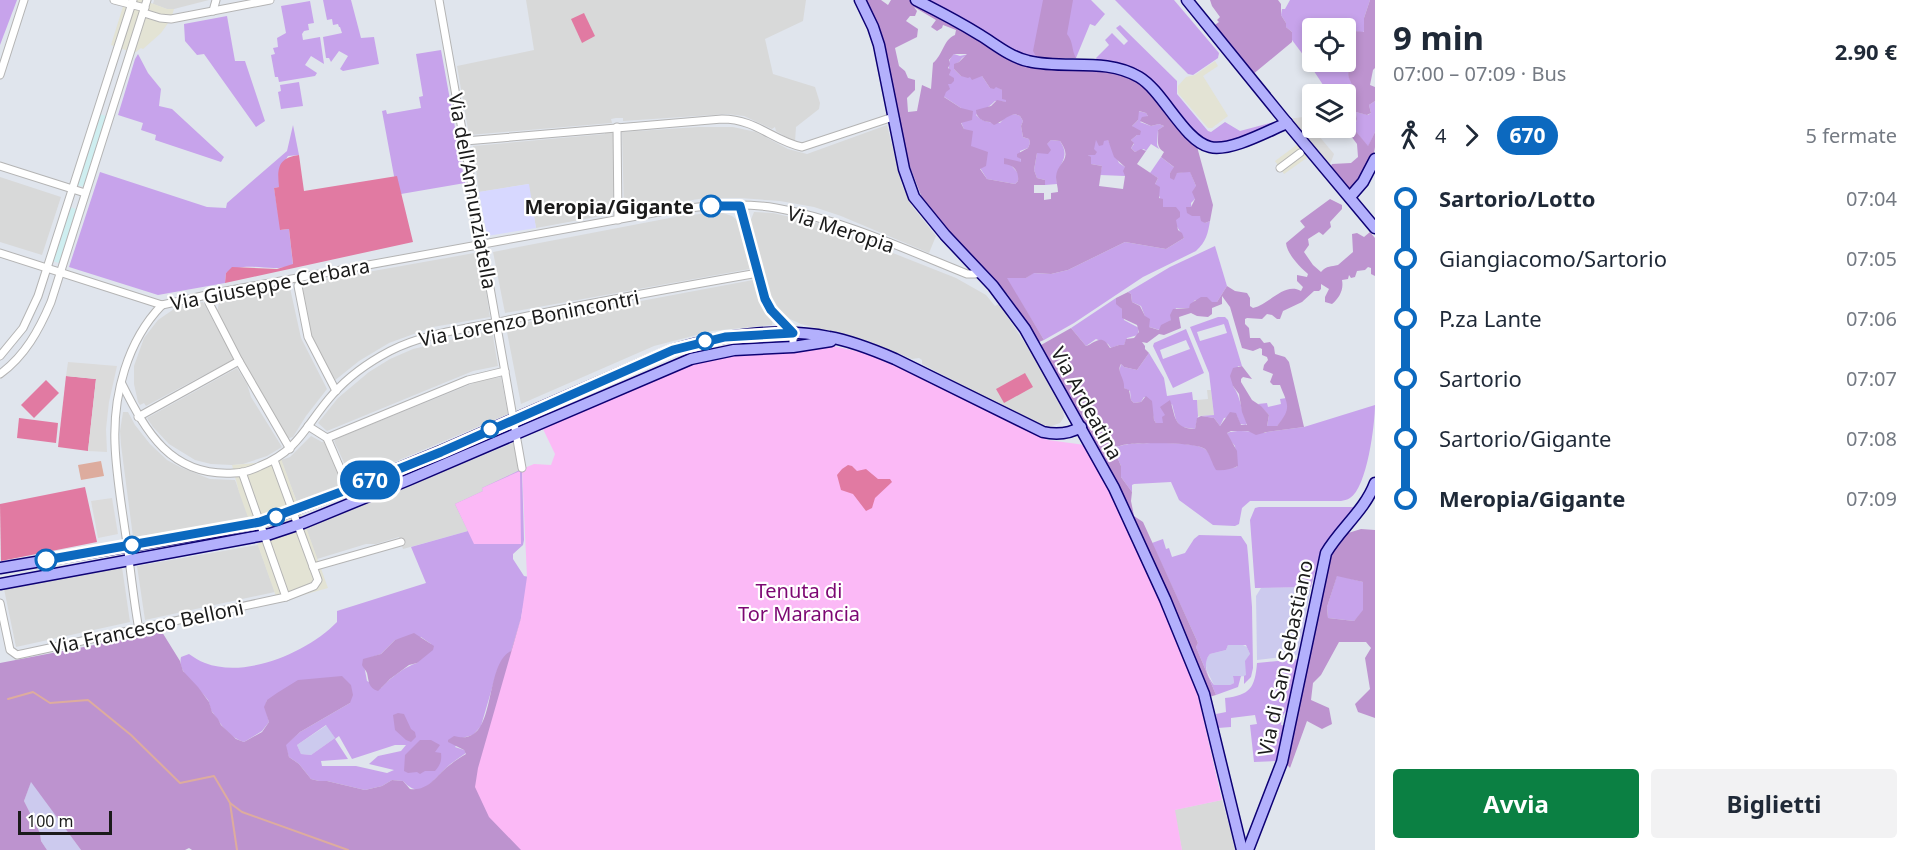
<!DOCTYPE html>
<html lang="it">
<meta charset="utf-8">
<style>
:root{--surface:#fff;--page:#f2f2f3;--text:#1f2937;--muted:#747a83;--accent:#0b8043}
body{margin:0;font-family:"Noto Sans",sans-serif;background:var(--page);color:var(--text);height:100vh;display:flex;flex-direction:column;font-size:22px;white-space:nowrap}
*{box-sizing:border-box;margin:0}
p{font-size:20px;color:var(--muted)}
.icon{flex:none;width:33px;height:33px;fill:none;stroke:currentColor;stroke-width:2;stroke-linecap:round;stroke-linejoin:round}
.map{position:relative;flex:1;overflow:hidden}
.drawer{display:flex;flex-direction:column;background:var(--surface);width:540px}
.drawer>*{flex:none}
.badge{padding:0 12px;border-radius:20px;font-size:21px;line-height:39px}
.tools{position:absolute;left:1302px;top:18px;display:grid;gap:12px}
.tools a{display:grid;place-items:center;width:54px;height:54px;border-radius:6px;background:var(--surface);box-shadow:0 3px 9px #0003;font-size:30px}
.scale{position:absolute;left:18px;bottom:15px;width:94px;box-sizing:border-box;padding-left:6px;border:3px solid #1b1b1b;border-top:0;font-size:16px;line-height:21px;white-space:nowrap;color:#1b1b1b;-webkit-text-stroke:4px #fff;paint-order:stroke}
.map>.badge{position:absolute;translate:-50% -50%;box-shadow:0 0 0 3px #fff}
.legs{display:flex;align-items:center;gap:9px;height:66px;padding:0 18px;font-size:20px}
.legs p{margin-inline-start:auto}
.head{display:flex;align-items:center;justify-content:space-between;height:102px;padding:0 18px}
h1{font-size:33px;font-weight:700;line-height:45px}
.primary-button{display:flex;gap:12px;margin-top:auto;padding:12px 18px}
.primary-button a{flex:1;height:69px;border-radius:6px;background:var(--accent);color:#fff;font-size:24px;font-weight:700;line-height:69px;text-align:center}
.primary-button a+a{background:var(--page);color:var(--text)}
ul{padding:0 18px;list-style:none}
li{display:flex;align-items:center;gap:21px;height:60px;font-size:22px}
li i{display:grid;place-items:center;width:9px;height:100%;margin:0 8px;background:currentColor}
li i::after{content:'';width:15px;height:15px;margin:-8px;border:4px solid;border-radius:50%;background:var(--surface)}
li p{margin-inline-start:auto}
li:first-child i{background:linear-gradient(#0000 50%,currentColor 0)}
li:last-child i{background:linear-gradient(currentColor 50%,#0000 0)}
main{display:flex;flex:1;min-height:0}
.map>svg:first-child{display:block}
</style>
<main>
<div class="map">
<svg width="1375" height="850" viewBox="0 0 1375 850">
<rect width="100%" height="100%" fill="#e0e5ed"/>
<g fill="#d8d9d9">
<path d="M154,0H209L174,9H167L153,4Z"/>
<path d="M526,0H806L803,21L765,39L773,74L815,87L820,103L819,109L796,127L795,142L776,131L775,127L772,129L744,116L727,114L623,121V118H616L611,119L612,123L469,135L457,66L534,50Z"/>
<path d="M887,125L902,185L912,206L936,236L929,253L841,216L814,207L780,201L740,198H705L624,211L622,132L698,127H733L756,132L788,149L807,154Z"/>
<path d="M613,131L614,184L612,214L536,228L528,184L479,192L473,146L605,134V132Z"/>
<path d="M0,177L61,197L42,255L0,242Z"/>
<path d="M720,212L732,216L737,220L750,269L505,313L493,252L680,216Z"/>
<path d="M754,212L773,213L817,223L956,278L986,295L995,306L999,304L1048,378L1062,404L1064,417L1060,423L1049,427L1031,421L922,364V360L919,358L912,359L872,343L801,324L790,319L779,309L769,292L750,222Z"/>
<path d="M480,252L490,317L433,327L389,343L359,361L334,381L311,339L300,284Z"/>
<path d="M753,280L759,301L773,319L772,325L712,331L654,346L521,404L506,327L534,321Z"/>
<path d="M290,288L301,338L327,389L306,416L293,437L286,439L217,312L219,303L226,299Z"/>
<path d="M203,302L234,359L146,406L144,403L140,405L138,402L134,384V366L144,338L158,320L174,309L185,305Z"/>
<path d="M492,330L498,366L473,371L327,431L318,423L338,398L369,372L390,359L413,349Z"/>
<path d="M237,368L247,384L251,397L282,447L267,456L243,464L232,465L211,464L195,460L169,444L153,427L147,418Z"/>
<path d="M501,377L508,414L352,480L334,441L338,438L469,385L481,380Z"/>
<path d="M1207,390H1211L1214,415L1198,416L1197,400L1208,399Z"/>
<path d="M123,412H128L135,425L150,444L167,460L180,467L210,479L235,480L250,520L133,537L121,445L120,431Z"/>
<path d="M311,436L322,442L325,441L343,482V485L297,502L281,460L290,457Z"/>
<path d="M513,443L520,471L482,488L483,491L468,531L403,549L399,537L376,544H366L317,559L306,528Z"/>
<path d="M258,545L275,592L145,620L137,566Z"/>
<path d="M122,567L130,622L16,647L4,589Z"/>
<path d="M1222,800L1236,850H1182L1174,810Z"/>
</g>
<g fill="#ceeef0">
<path d="M100,114L106,116L84,187L77,185Z"/>
<path d="M70,207L76,209L59,263L53,261Z"/>
</g>
<path fill="#d7d8ff" d="M529,184L536,228L487,236L479,192Z"/>
<g fill="#cccaee">
<path d="M1311,587L1299,655L1257,660L1256,596L1261,588Z"/>
<path d="M1231,644H1241L1247,647L1250,654L1246,676L1233,677L1234,683L1230,685H1214L1207,671L1205,661L1210,654L1226,650L1228,645Z"/>
<path d="M327,725L335,738L311,755L301,754L297,745Z"/>
<path d="M31,781L81,850H47L41,841L40,833L24,801Z"/>
</g>
<g fill="#c7a3eb" fill-rule="evenodd">
<path d="M0,0H17L0,45Z"/>
<path d="M323,0H351L361,38L374,37L379,64L343,71L340,69L348,56L339,51L331,62L329,58H326L323,37L342,33L340,27H339L338,24L333,25L332,19L327,20Z"/>
<path d="M926,0H1091L1105,14L1095,26L1090,24L1076,58L1048,59L1026,56Z"/>
<path d="M1115,0H1174L1219,53L1218,58L1193,75L1188,74Z"/>
<path d="M1290,0H1370L1364,18L1365,29L1363,33L1352,30H1346V28H1312V62L1346,61L1353,64C1343,78 1353,78 1354,92C1354,102 1350,112 1346,121V94H1329L1304,56L1292,40V32L1286,27V23L1281,15L1282,9H1285Z"/>
<path d="M310,1L314,23L308,24L309,30L304,31L302,34L303,40L320,37L324,64L311,56L305,65L317,73L315,76L279,82L278,77H275L271,55L275,54L273,48L278,47L277,38L286,33L281,6Z"/>
<path d="M227,16L235,61H245L265,121L256,127L204,54L197,55L185,41L184,24Z"/>
<path d="M1120,25L1177,81V94L1208,131L1211,132L1225,122L1240,131L1270,123L1279,124L1225,143H1206L1189,127L1147,76C1133,65 1115,64 1098,61L1096,58L1109,45L1105,40L1112,33L1124,45L1128,41L1116,28Z"/>
<path d="M441,50L465,183L401,194L394,176L382,111L386,110L387,114L421,108L419,97L423,96L416,54Z"/>
<path d="M138,54L148,73L161,89L159,106L172,109L224,157L221,162L155,140L156,135L141,130L143,123L118,115L135,59Z"/>
<path d="M954,54L960,56L969,54L962,58L959,62L957,63L954,69L961,76H982L990,88L996,86L1002,90L1006,99V102L995,101C990,107 982,110 976,115C983,123 991,122 1000,123L1006,116L1015,114L1020,116L1023,121L1021,126L1023,137L1029,139L1030,143L1028,148L1020,151L1021,162L1010,164L1018,173V181L1015,184L987,179L980,168L961,122V108L943,96C946,91 948,83 949,77C950,67 946,62 954,54Z"/>
<path d="M299,82L303,106L281,109L278,92L281,91L280,85Z"/>
<path d="M1375,101V132L1368,147L1354,129L1357,119L1356,112L1368,115L1371,113L1369,105Z"/>
<path d="M1138,111L1146,113L1148,116L1140,122L1151,126L1159,124L1164,126L1158,130L1157,145L1159,149L1151,144L1146,151L1144,149L1135,152L1131,148L1134,144L1131,140L1137,135L1132,126L1138,120Z"/>
<path d="M293,125L299,155L288,156L279,171L280,187L274,188L281,230L289,229L293,265C268,274 248,259 226,273L225,283L158,295L69,267L100,172L207,207L226,208L227,203L287,151Z"/>
<path d="M1051,140L1060,141C1073,160 1054,165 1057,184L1045,185V180L1037,178L1034,170L1037,153Z"/>
<path d="M1096,140H1108L1119,163L1125,167V176L1100,175L1102,166L1091,164V158L1088,155H1093L1094,142Z"/>
<path d="M1161,157L1175,168L1170,173V178L1177,173L1190,171L1196,186L1195,199L1191,203L1192,216H1200L1205,223L1210,221C1208,233 1206,242 1196,251L1143,277L1074,323L1044,340L1006,278H1026L1033,273L1051,274L1068,270L1125,242L1166,249L1184,238L1176,225V207H1163L1155,184L1158,178L1150,173Z"/>
<path d="M1215,246L1227,286L1217,302L1212,303L1195,300L1189,308H1176L1171,320L1160,330L1149,327L1141,306L1132,302L1131,294L1128,292L1170,267Z"/>
<path d="M1116,298V301L1122,309L1124,320L1139,328L1138,335L1127,338L1124,345H1119L1111,348L1108,344L1096,339L1086,346L1071,328Z"/>
<path d="M1218,317H1225L1228,320L1242,366H1238L1233,386C1241,397 1241,411 1247,423L1246,425L1240,424L1237,416L1224,418L1220,426L1214,418L1201,416L1214,415L1209,373L1190,327ZM1224,324L1227,333L1200,341L1197,332Z"/>
<path d="M1186,329L1204,373L1173,388L1153,346L1154,343ZM1186,340L1190,349L1163,359L1160,350Z"/>
<path d="M1149,353L1164,378L1167,396L1192,392L1193,400H1197L1198,416L1195,429L1181,427L1176,420L1172,404L1164,412L1166,415L1163,423H1156L1154,420L1150,400L1144,397L1141,402L1134,403L1131,400L1130,391L1124,388L1119,372L1121,364L1124,367L1137,370Z"/>
<path d="M1286,398C1292,410 1284,418 1277,426H1267L1269,415L1258,404L1267,403L1268,407L1281,404L1280,399Z"/>
<path d="M1375,405C1375,424 1367,488 1350,498C1347,500 1344,500 1341,501H1250L1242,508L1239,524L1235,526L1213,525L1179,500L1171,482L1134,484L1132,485V492L1121,477V466L1118,459L1105,447L1108,445C1118,449 1122,444 1131,444C1145,443 1197,441 1206,450C1211,455 1212,463 1218,470L1237,467L1235,446L1229,439L1227,433C1239,429 1252,432 1265,433L1267,432L1304,427Z"/>
<path d="M522,469L524,540L523,545L513,554V559L524,576L529,577L521,618L511,651L497,671L481,726L473,735L462,738L455,747L464,750L466,753C459,758 452,762 446,768C432,781 421,801 403,781L392,780L382,786L365,790L327,781H319L311,779L299,764L289,757L285,745L300,732L350,703L267,700L265,707L269,722L262,731L244,742C230,738 221,725 213,713C210,710 210,704 208,700C199,687 177,674 181,657L189,654C194,657 199,661 205,663C246,679 308,652 337,622V611L426,583L411,547L468,531L455,504L483,491L482,488ZM421,637L431,644L417,663C406,666 389,679 381,688L367,681L363,660L381,654L395,640ZM326,725L335,738L311,755L301,754L297,745ZM339,736L352,759L395,745H406L401,751L378,756L369,764L394,770L387,773L356,766H322L321,761L348,759L335,739Z"/>
<path d="M1259,507H1354L1321,550L1311,587L1255,588L1250,520L1255,508Z"/>
<path d="M1199,535L1241,536L1247,545L1248,555L1252,607L1253,668L1251,677L1244,684V676L1246,675L1245,661L1250,654L1246,645H1228L1226,650L1210,654C1202,663 1207,676 1214,685H1230L1234,683L1233,676H1241L1238,687L1216,695L1196,647L1198,643L1152,543L1163,539L1166,549L1169,548L1172,557L1185,553L1194,539Z"/>
<path d="M1337,575L1363,582V611L1354,621L1328,618L1327,607Z"/>
<path d="M1299,659L1287,710C1283,714 1281,719 1281,725L1287,726L1277,761L1254,762L1250,725L1257,724L1255,715L1231,718V727L1218,728L1216,714L1226,712L1225,698C1250,695 1255,688 1257,663Z"/>
</g>
<g fill="#bd93cf" fill-rule="evenodd">
<path d="M866,0H881L888,5L891,0H911L966,29L970,35H976L1014,58L1086,66L1135,77L1196,143L1213,205L1210,221L1205,223L1201,221L1200,216H1192L1187,213L1186,207H1191L1195,199L1192,192L1196,186L1190,172L1177,173L1174,180L1170,178V173L1174,167L1161,157L1164,152C1155,146 1159,140 1158,130L1164,126L1159,124L1151,126L1140,121L1142,117L1148,116L1146,113L1139,111L1138,120L1132,126L1141,131L1140,135H1137L1131,140L1134,143L1131,148L1135,152L1141,149L1146,151L1137,164L1158,178L1155,184L1160,187L1159,198L1163,199V207H1176L1180,212V217L1176,220L1178,230L1182,233L1184,238L1166,249L1125,242L1068,270L1051,274L1034,273L1026,278H1007L1044,340L1039,342L1008,295L955,238L929,209L922,198L909,164L879,30ZM914,7L936,20L931,27L937,31L942,28L943,25L956,30L955,35C943,40 943,55 933,63L931,89L922,85L917,111L908,112L907,98L915,90V80L908,78L905,71L899,66L895,48L917,37L918,29L906,21L910,16H915L917,11ZM954,54H967L959,62L954,64V69L961,76L968,78L970,77L972,80L982,76L990,88L994,89L996,87L1002,90V99L1006,100V102L997,100L991,106L976,110C976,118 983,122 990,122L994,125C1002,122 1006,116 1015,114L1020,116L1023,121L1021,126L1023,137L1029,139L1030,143L1028,148L1017,154V157L1021,159V162L1004,158V164C1014,165 1019,171 1018,181L1015,184L987,179L980,169L986,166L988,152L971,146L973,131L964,129L961,123L972,120L973,111L961,108L944,97L946,92L950,89L948,84H951L954,81V78L949,75L951,70L948,68L950,64L949,60ZM1051,140L1060,141C1074,161 1057,161 1056,177C1056,182 1058,187 1058,192L1051,193V199L1044,200V193H1034V185H1045V180L1037,178L1034,170L1037,153L1048,154L1051,150L1047,144ZM1096,140L1099,146L1103,145L1104,141L1108,140L1114,157L1125,167L1123,171L1125,176L1123,189L1099,186L1102,166L1091,164V157L1088,155H1095L1097,152L1094,149Z"/>
<path d="M1043,0H1073L1067,34C1074,43 1071,49 1076,58H1037L1033,51Z"/>
<path d="M1210,0H1278L1281,4V15L1286,23V27L1292,32V42L1252,75L1211,28L1219,22L1217,20L1220,17L1212,6Z"/>
<path d="M1370,0H1375V68L1373,70L1370,85L1375,87V101L1369,105L1371,113L1367,115L1356,112L1357,119L1354,129L1368,146L1375,132C1375,137 1375,143 1375,147C1374,161 1359,188 1345,191L1329,170L1332,164L1351,163L1358,157L1357,144L1345,128C1346,115 1354,105 1354,93C1353,79 1343,78 1352,64L1346,61V30L1364,32V18Z"/>
<path d="M1330,199L1342,205V209L1330,222L1331,227L1323,235L1319,232L1308,239L1309,245L1304,252L1313,265L1321,272C1327,265 1331,267 1338,265L1353,252L1352,234L1357,233L1364,237L1370,232L1375,238V276L1371,274V268L1368,267L1365,270L1357,271L1355,277L1351,278L1349,275L1348,279L1342,280C1344,290 1339,298 1332,304L1325,302V297L1329,289L1321,284V289L1319,291H1314L1302,302L1283,311L1280,319H1277L1272,315L1267,314L1262,319L1247,318L1245,319V324L1249,328L1250,338H1260L1264,343L1270,342L1274,347L1275,354L1285,357L1289,362L1304,427L1267,432L1256,435L1248,431H1231L1227,433L1237,451L1238,466C1232,469 1223,471 1216,470C1212,464 1210,454 1205,449C1196,442 1143,443 1130,444C1121,444 1118,449 1108,445L1105,447L1118,459L1121,466V477L1132,492L1131,501L1134,516L1143,522L1198,643L1196,647L1216,695L1209,697L1096,445L1041,345L1071,328L1086,346C1096,342 1102,333 1110,348L1119,345H1124L1126,339L1134,338L1139,332L1137,325L1122,318V309L1116,304V298L1128,292L1131,294L1132,302L1140,306L1145,316L1150,319L1149,327L1159,330L1161,325L1171,320L1170,315L1173,309L1189,308L1190,304L1201,297H1207L1212,302H1217L1227,286L1235,291L1247,293L1250,298V306L1253,308C1270,304 1284,282 1301,291L1303,287L1297,281V275L1307,277L1308,274C1300,267 1287,254 1286,243L1305,227L1300,221ZM1222,296L1230,307L1242,348L1253,351L1260,348L1262,349V355L1267,357L1268,360L1264,365L1263,370L1273,374L1270,382L1273,385H1280C1288,405 1292,408 1277,426H1267L1269,415L1261,406L1252,400L1241,382V379L1243,377L1252,379L1242,366L1233,368L1230,376L1233,386L1239,394L1242,412L1247,425H1241L1236,413L1230,412L1220,426L1214,418L1201,416L1197,418L1195,429C1173,428 1176,417 1170,400L1160,407L1165,415L1162,417L1163,423H1156L1154,420L1152,401L1146,396L1141,402L1134,403L1131,400L1129,390L1124,388C1125,378 1116,372 1121,364L1124,367L1137,370L1149,353L1145,349V346L1142,342L1147,343L1159,334L1164,335L1181,328L1179,317L1191,313L1197,316L1208,317L1212,314V308L1222,304Z"/>
<path d="M1361,529L1375,530V718L1358,712L1355,704L1370,689L1365,658L1371,648L1366,642H1339L1321,675L1313,683L1311,700L1329,708L1332,724L1322,729L1307,721L1290,768L1284,761L1330,555L1345,534ZM1337,576L1363,582V610L1354,621L1328,618L1327,607Z"/>
<path d="M521,618L536,850H192L189,848L185,850H81L31,782L24,801L40,833L41,841L47,850H0V663L162,632L180,661L183,671L198,687L209,702L212,712L218,719L221,725L236,739L244,742L262,732L269,722L264,707L267,700L277,693L298,680L342,676L351,685L353,695L350,703L300,732L286,745L289,757L299,764L311,779L319,781H327L365,790L382,786L392,780L403,781L410,789C427,791 434,779 446,768C452,763 459,758 466,754L464,750L448,742V740L454,736C499,749 482,665 511,651Z"/>
<path d="M414,633L431,644L434,646L433,650L417,663L409,665L390,679L378,691C368,688 369,681 367,673C366,670 363,668 362,665L363,659L381,654L395,640Z"/>
<path d="M398,713L404,714L411,729L415,732L416,737L411,742L406,740L395,730L393,715Z"/>
<path d="M420,740H431L440,745L435,752L441,753C442,761 440,765 435,771H425L420,774L417,772L408,773L404,771L405,755Z"/>
</g>
<g fill="#fbb9f6">
<path d="M833,346L865,353L917,375L1048,440L1085,445L1106,480L1169,619L1196,687L1222,800L1175,810L1182,850H521L489,817L475,787L478,768L521,618L527,577L522,469L534,464L551,465L555,454L543,429L663,376L696,363L744,354L815,347Z"/>
<path d="M520,471L521,544H474L455,504L483,491L482,488Z"/>
</g>
<g fill="#e17aa2">
<path d="M584,13L595,36L582,43L571,19Z"/>
<path d="M299,155L304,191L397,176L413,242L225,283L226,273L232,267L277,269L293,264L289,229L280,230L274,188L279,187C277,168 278,158 299,155Z"/>
<path d="M1025,373L1033,387L1004,403L996,389Z"/>
<path d="M66,376L96,379L88,451L58,447Z"/>
<path d="M46,380L59,393L34,418L21,405Z"/>
<path d="M19,418L58,423L56,443L17,438Z"/>
<path d="M848,465L852,466L857,471L866,469L878,479H890L892,482L875,498L872,508L866,511L853,494L841,490L837,475L842,469Z"/>
<path d="M85,487L97,542L1,561L0,504Z"/>
</g>
<g fill="#dbdbdb">
<path d="M1303,117L1334,154L1329,167L1288,119Z"/>
<path d="M68,362L117,366L109,402L106,429L107,452L88,451L96,379L66,376Z"/>
<path d="M112,498L118,534L98,538L91,501Z"/>
</g>
<g fill="#e3e3d4">
<path d="M125,0H143L167,9H174L171,19L161,33L143,49L141,48L136,52H131L111,45Z"/>
<path d="M1215,61L1218,66L1203,76L1228,116L1212,128H1208L1178,93V86L1186,77L1195,75Z"/>
<path d="M1298,144L1308,157L1284,174L1275,161Z"/>
<path d="M279,453L328,588L278,602L239,492L232,465L256,463Z"/>
</g>
<path fill="#ddac9e" d="M101,461L104,476L81,480L78,465Z"/>
<g fill="none" stroke-linecap="round" stroke-linejoin="round">
<g stroke="#ddac9e" stroke-width="2">
<path d="M8,699L33,692L50,703L88,700L131,735L180,783L214,776L230,803L242,812L348,850"/>
<path d="M230,803L237,850"/>
</g>
<g stroke="#b4b4b4" stroke-width="9">
<g id="street">
<path d="M114,0L145,8"/>
<path d="M439,0L522,468"/>
<path d="M213,11L216,0"/>
<path d="M144,13L160,18L171,19L270,0"/>
<path d="M0,75L24,0"/>
<path d="M617,127L618,220"/>
<path d="M465,141L722,119C756,119 773,141 802,147L893,117"/>
<path d="M0,166L85,193"/>
<path d="M1280,168L1300,153"/>
<path d="M740,206L765,299L775,314L793,333V347"/>
<path d="M0,253L162,305L220,292L670,210C705,206 741,202 776,208C840,219 907,250 967,274H976L981,272"/>
<path d="M298,286L308,337L336,391"/>
<path d="M209,303L239,361L290,449"/>
<path d="M0,356L23,328L38,296L133,0"/>
<path d="M0,374C25,356 39,330 51,302L147,0"/>
<path d="M122,384C146,432 171,477 234,473C243,473 252,470 260,466C300,450 306,424 333,394C349,376 369,362 390,351C426,333 465,329 504,321C588,303 673,288 758,273"/>
<path d="M138,417L239,361"/>
<path d="M308,426L327,438L349,489"/>
<path d="M327,438L468,380L505,371"/>
<path d="M242,472L286,597"/>
<path d="M313,567L401,542"/>
<path d="M0,603L10,650L17,655L286,597L314,586L318,580L274,460"/>
<path d="M139,630C133,597 130,563 125,530C121,502 116,473 115,444C113,395 127,341 162,305"/>
</g>
</g>
<g stroke="#0d0174" stroke-width="13">
<g id="secondary">
<path d="M860,0L873,27L879,45L904,169L914,197L945,235L993,286L1025,329L1114,488L1165,599L1204,694L1242,850"/>
<path d="M916,0C938,11 959,22 980,35C995,44 1010,57 1028,61C1064,70 1105,57 1139,77C1163,91 1184,141 1210,147C1230,152 1268,131 1287,123"/>
<path d="M1187,0L1282,117L1375,228"/>
<path d="M1350,197L1363,182L1375,159"/>
<path d="M0,568L223,530L267,520L349,489L441,451L673,350C720,335 780,327 829,337C852,341 874,350 895,359L1043,432C1056,435 1069,434 1081,427"/>
<path d="M0,584L270,534L303,523L408,480L691,359L734,350L793,347L831,341"/>
<path d="M1248,850L1282,762L1326,553C1340,529 1365,510 1375,483"/>
</g>
</g>
<use href="#street" stroke="#fff" stroke-width="7"/>
<use href="#secondary" stroke="#b3b0fc" stroke-width="10"/>
</g>
<g fill="none" stroke-linecap="round" stroke-linejoin="round">
<g stroke="#fff" stroke-width="14">
<path id="line-1" d="M46,560L260,522L349,489L441,452L673,350L725,337L793,333L771,310L765,299L740,206H711"/>
</g>
<use href="#line-1" stroke="#0c69bf" stroke-width="9"/>
</g>
<g fill="#fff" stroke="#0c69bf" stroke-width="3">
<circle cx="711" cy="206" r="10"/>
<circle cx="705" cy="341" r="8"/>
<circle cx="490" cy="429" r="8"/>
<circle cx="276" cy="517" r="8"/>
<circle cx="132" cy="545" r="8"/>
<circle cx="46" cy="560" r="10"/>
</g>
<g text-anchor="middle" dominant-baseline="central" stroke-width="4.5" stroke-linejoin="round" paint-order="stroke">
<g font-size="20" fill="#1b1b1b" stroke="#fff">
<text transform="translate(473 191) rotate(80)">Via dell'Annunziatella</text>
<text transform="translate(841 229) rotate(18)">Via Meropia</text>
<text transform="translate(270 284) rotate(-11)">Via Giuseppe Cerbara</text>
<text transform="translate(529 318) rotate(-11)">Via Lorenzo Bonincontri</text>
<text transform="translate(1087 403) rotate(61)">Via Ardeatina</text>
<text transform="translate(147 627) rotate(-12)">Via Francesco Belloni</text>
<text transform="translate(1285 658) rotate(-78)">Via di San Sebastiano</text>
</g>
<g font-size="20" font-weight="bold" fill="#1b1b1b" stroke="#fff" text-anchor="end">
<text x="694" y="206">Meropia/Gigante</text>
</g>
<g font-size="20" fill="#7c0772" stroke="#fff">
<text x="799" y="590">Tenuta di<tspan x="799" dy="23">Tor Marancia</tspan></text>
</g>
</g>
</svg>
<div class="tools">
<a><svg class="icon" aria-label="locate" viewBox="0 0 24 24"><circle cx="12" cy="12" r="6"/><path d="M12 2v4M12 18v4M2 12h4M18 12h4"/></svg></a>
<a><svg class="icon" aria-label="layers" viewBox="0 0 24 24"><path d="M12 4l9 5-9 5-9-5zM3 14l9 5 9-5"/></svg></a>
</div>
<div class="scale">100 m</div>
<b class="badge" style="left:370px;top:480px;background:#0c69bf;color:#fff">670</b>
</div>
<section class="drawer">
<div class="head"><div><h1>9 min</h1><p>07:00 – 07:09 · Bus</p></div><b>2.90 €</b></div>
<div class="legs"><svg class="icon" aria-label="walk" viewBox="0 0 24 24"><circle cx="13" cy="4" r="2"/><path d="M13 8l-2 6 4 7M11 14l-3 7M7 12l3-4h3l4 4"/></svg>4<svg class="icon" aria-label="forward" viewBox="0 0 24 24"><path d="M9 5l7 7-7 7"/></svg><b class="badge" style="background:#0c69bf;color:#fff">670</b><p>5 fermate</p></div>
<ul>
<li><i style="color:#0c69bf"></i><b>Sartorio/Lotto</b><p>07:04</p></li>
<li><i style="color:#0c69bf"></i><span>Giangiacomo/Sartorio</span><p>07:05</p></li>
<li><i style="color:#0c69bf"></i><span>P.za Lante</span><p>07:06</p></li>
<li><i style="color:#0c69bf"></i><span>Sartorio</span><p>07:07</p></li>
<li><i style="color:#0c69bf"></i><span>Sartorio/Gigante</span><p>07:08</p></li>
<li><i style="color:#0c69bf"></i><b>Meropia/Gigante</b><p>07:09</p></li>
</ul>
<div class="primary-button"><a>Avvia</a><a>Biglietti</a></div>
</section>
</main>
